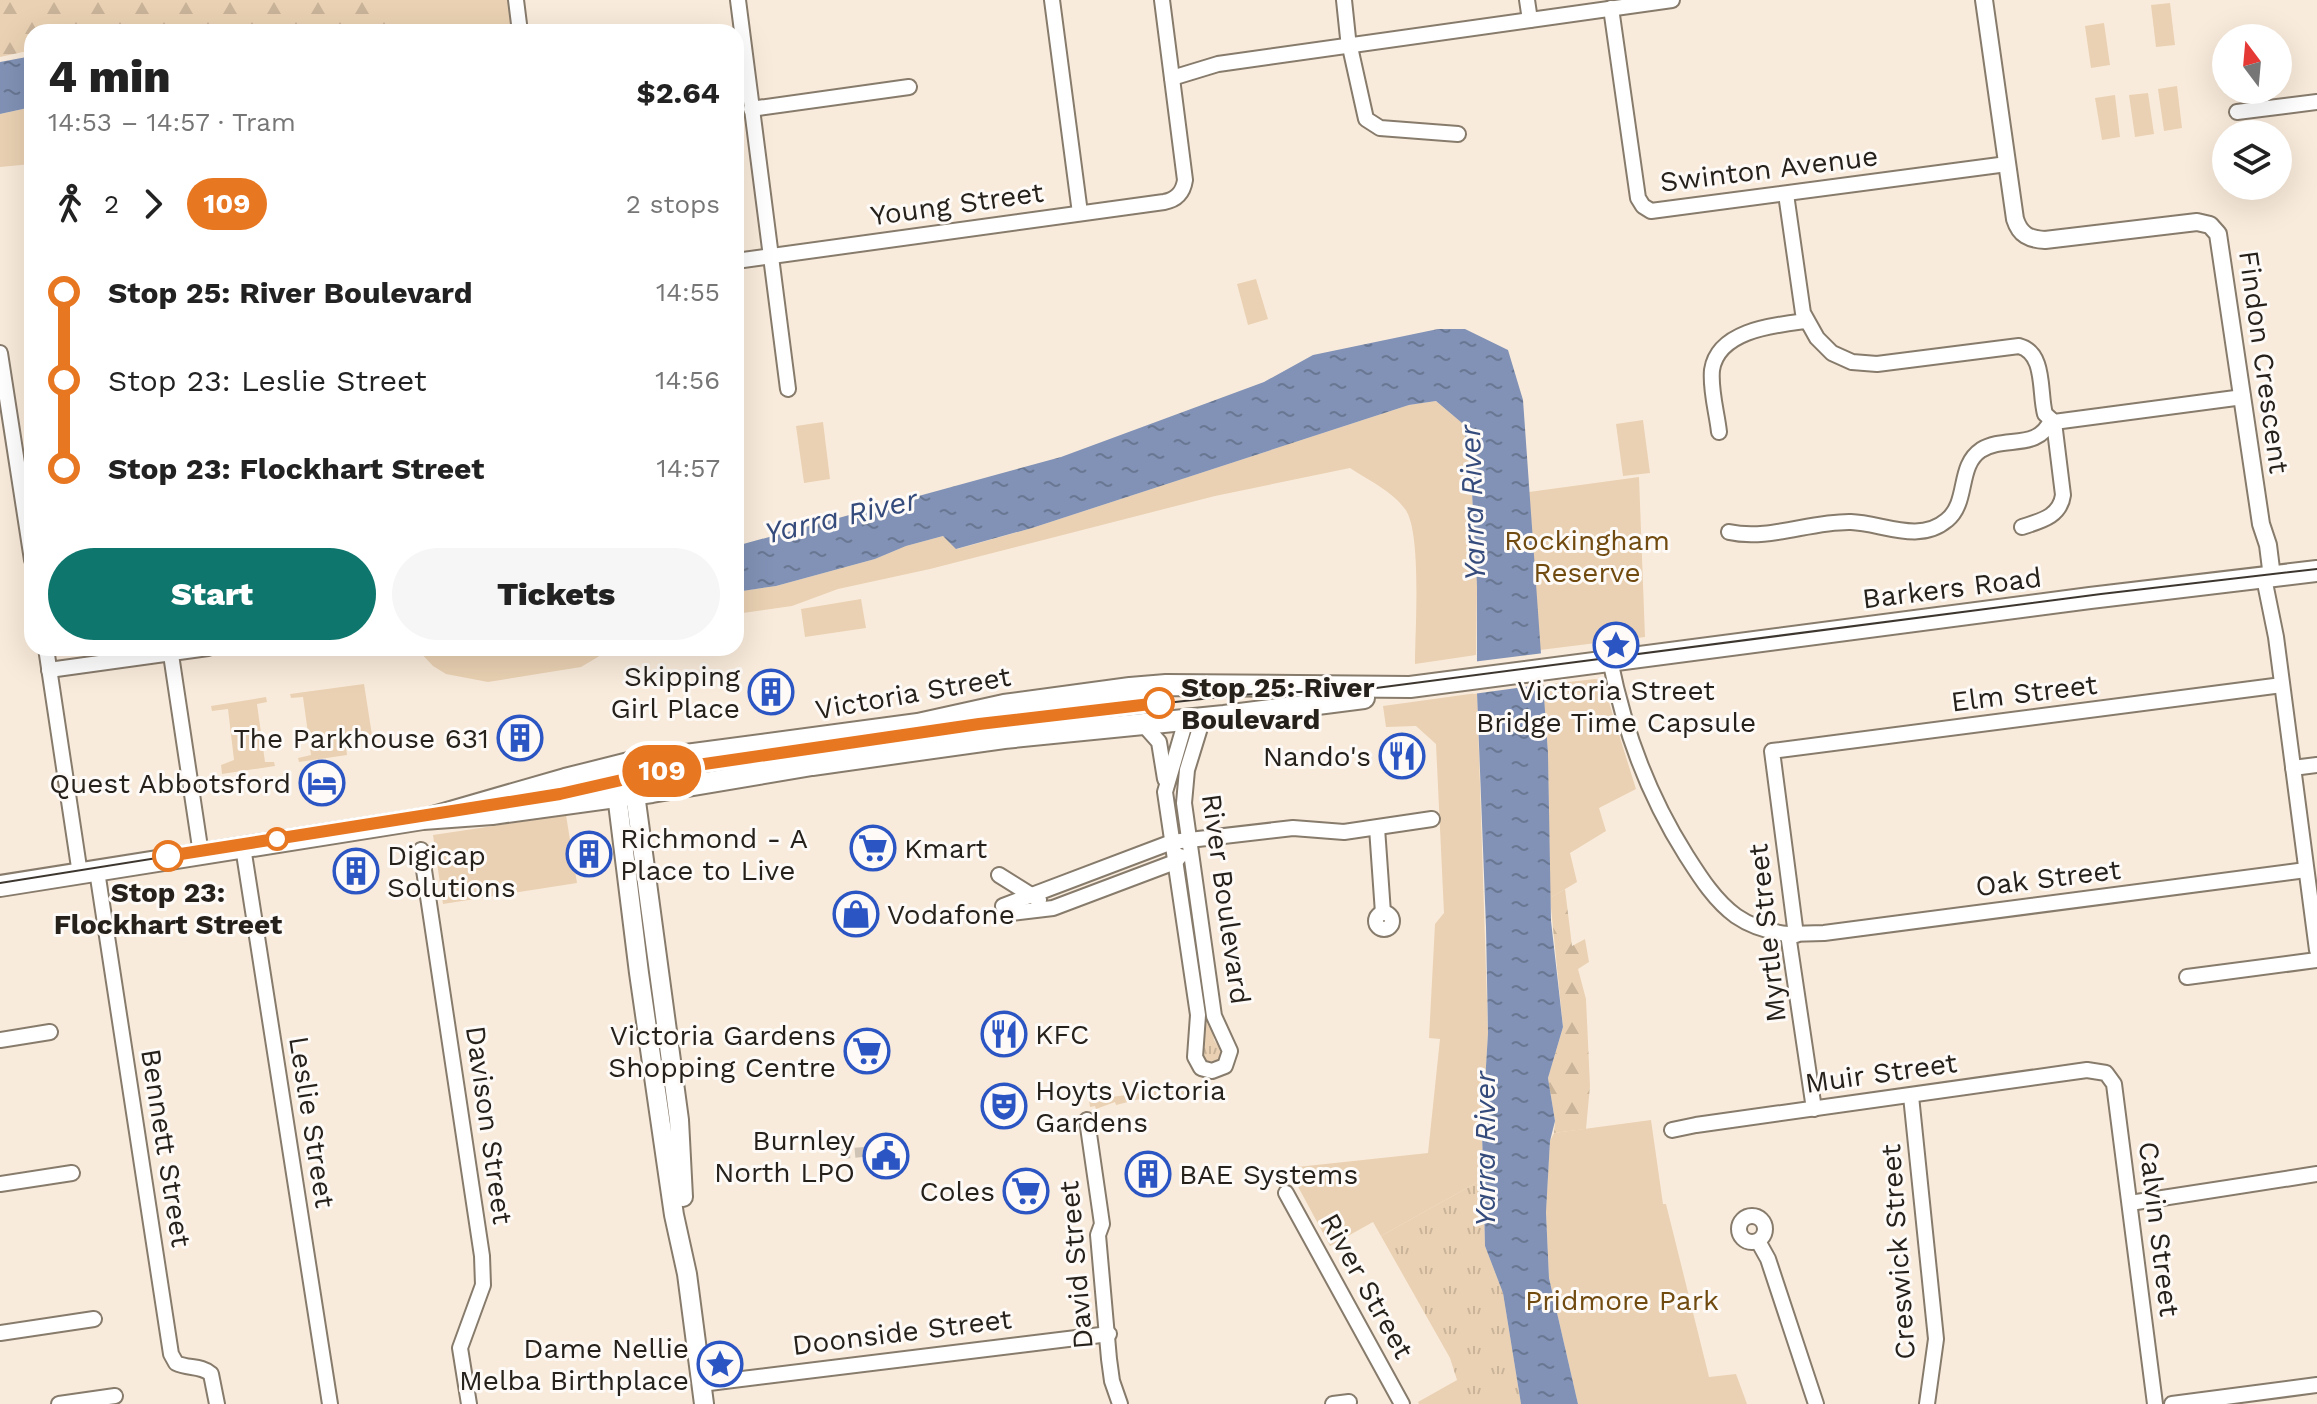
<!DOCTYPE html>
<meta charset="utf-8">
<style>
:root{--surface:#fff;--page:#f6f6f6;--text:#222;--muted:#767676;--accent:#0f766e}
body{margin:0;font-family:"Work Sans",sans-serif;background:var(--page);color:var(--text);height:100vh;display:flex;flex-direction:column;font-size:30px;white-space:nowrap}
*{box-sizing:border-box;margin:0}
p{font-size:26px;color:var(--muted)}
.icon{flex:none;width:44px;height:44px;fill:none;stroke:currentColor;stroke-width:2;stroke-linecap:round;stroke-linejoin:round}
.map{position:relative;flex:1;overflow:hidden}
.details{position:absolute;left:24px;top:24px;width:720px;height:632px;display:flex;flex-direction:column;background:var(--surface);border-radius:24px;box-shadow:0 8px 32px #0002}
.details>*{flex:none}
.badge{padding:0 16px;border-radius:26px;font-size:28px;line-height:52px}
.needle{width:52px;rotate:344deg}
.fabs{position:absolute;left:2212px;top:24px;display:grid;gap:16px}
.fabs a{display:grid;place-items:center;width:80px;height:80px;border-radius:50%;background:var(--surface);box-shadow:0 8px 32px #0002;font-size:40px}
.map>.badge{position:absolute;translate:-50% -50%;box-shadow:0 0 0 4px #fff}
.legs{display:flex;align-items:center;gap:12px;height:88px;padding:0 24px;font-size:26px}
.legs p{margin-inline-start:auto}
.head{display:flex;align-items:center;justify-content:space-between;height:136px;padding:0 24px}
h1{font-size:44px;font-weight:800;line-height:60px}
.cta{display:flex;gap:16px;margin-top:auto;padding:16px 24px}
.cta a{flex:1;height:92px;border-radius:48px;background:var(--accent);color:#fff;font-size:32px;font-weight:800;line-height:92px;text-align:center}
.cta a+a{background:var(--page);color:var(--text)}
ul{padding:0 24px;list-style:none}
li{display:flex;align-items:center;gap:28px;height:88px;font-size:30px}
li i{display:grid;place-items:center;width:12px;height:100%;margin:0 10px;background:currentColor}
li i::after{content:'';width:20px;height:20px;margin:-10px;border:6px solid;border-radius:50%;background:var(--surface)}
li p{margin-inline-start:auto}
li:first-child i{background:linear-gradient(#0000 50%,currentColor 0)}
li:last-child i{background:linear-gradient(currentColor 50%,#0000 0)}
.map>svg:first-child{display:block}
</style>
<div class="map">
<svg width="2317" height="1404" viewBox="0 0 2317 1404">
<defs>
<pattern id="grass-tufts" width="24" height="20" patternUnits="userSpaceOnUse" patternTransform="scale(2)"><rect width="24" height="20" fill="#ead1b3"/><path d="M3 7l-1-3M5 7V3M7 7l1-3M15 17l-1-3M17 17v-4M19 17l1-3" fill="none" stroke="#c9b399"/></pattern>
<pattern id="forest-firs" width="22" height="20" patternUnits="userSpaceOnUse" patternTransform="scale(2)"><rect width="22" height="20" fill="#ead1b3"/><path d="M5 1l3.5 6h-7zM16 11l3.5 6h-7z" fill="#c9b399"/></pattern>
<pattern id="water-ripples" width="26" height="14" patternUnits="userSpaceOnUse" patternTransform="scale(2)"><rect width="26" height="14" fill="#8192b6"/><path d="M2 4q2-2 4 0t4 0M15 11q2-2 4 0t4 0" fill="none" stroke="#697793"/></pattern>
</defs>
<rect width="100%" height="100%" fill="#f9ebdb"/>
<g fill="url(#grass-tufts)">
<path d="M1195,935L1198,937L1214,1040L1222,1052L1216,1063L1203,1060L1201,1053L1205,1040L1192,938Z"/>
<path d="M1483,1179L1485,1246L1503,1293L1521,1404H1419L1418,1402L1457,1380L1450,1358L1381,1236Z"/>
</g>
<g fill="url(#forest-firs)">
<path d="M0,0H499L502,32H32V50L0,57Z"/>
<path d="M1565,889L1572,946L1585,939L1589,962L1578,969L1586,999L1590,1086L1586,1129L1554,1133L1555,1121L1548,1078L1563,1027L1550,898Z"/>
</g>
<g fill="#ead1b3">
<path d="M382,0H516L520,32H389Z"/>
<path d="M2170,3L2175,45L2156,47L2151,5Z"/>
<path d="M2104,23L2110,65L2091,68L2085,26Z"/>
<path d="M2177,86L2182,128L2164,131L2158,89Z"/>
<path d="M2148,93L2154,134L2135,137L2129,95Z"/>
<path d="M2115,95L2120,137L2102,140L2095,98Z"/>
<path d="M32,107V164L0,167V114Z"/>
<path d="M1256,279L1268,319L1248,325L1237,284Z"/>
<path d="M1436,401L1462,423L1470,455L1477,586L1476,655L1415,664C1415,632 1422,531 1405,509C1392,491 1368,480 1350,468L1215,496L930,569L838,589L792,606L736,614V592L776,586L875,559L906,546L943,536L957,549L1032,528L1409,405Z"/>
<path d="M1643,420L1650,473L1623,476L1616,424Z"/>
<path d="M823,422L830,479L804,483L796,426Z"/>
<path d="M1639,477L1645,637L1540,650L1529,492Z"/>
<path d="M861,599L866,628L805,637L801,609Z"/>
<path d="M416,648H613L581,667L488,682L446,674L433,666Z"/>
<path d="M1595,679L1602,680L1636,789L1599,808L1606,831L1570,853L1577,882L1550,898L1548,753L1543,685Z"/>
<path d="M364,684L372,735L345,739L347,755L299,762L298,758L311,755L303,697L291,698L290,694Z"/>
<path d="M1477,693L1488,1033L1482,1132L1483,1179L1381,1236L1373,1222L1330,1246L1288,1168L1428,1153L1440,1039L1429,1038L1435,924L1444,913L1436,744L1416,726L1386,727L1383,706Z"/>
<path d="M266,697L267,702L257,704L265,762H274L275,766L222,774L221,765L234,760L228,709L212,711L211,706Z"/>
<path d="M566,815L577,883L443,904L433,835Z"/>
<path d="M1202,1085L1218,1087L1165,1098L1163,1095L1150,1100L1148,1097L1116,1105L1115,1102L1096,1109L1095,1106L1090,1107L1089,1100Z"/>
<path d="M1651,1120L1663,1204H1666L1709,1377L1736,1374L1747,1404H1578L1549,1278L1546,1210L1550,1141L1554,1133Z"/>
</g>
<g fill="url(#water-ripples)">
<path d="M32,56V107L0,114V62Z"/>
<path d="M1438,329H1465L1508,350L1523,400L1548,753L1551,921L1563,1027L1548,1078L1555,1121L1550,1141L1546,1212L1549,1278L1578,1404H1521L1503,1293L1485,1246L1482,1132L1488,1033L1486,927L1477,693V586L1470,455L1462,423L1436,401L1409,405L1032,528L956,549L943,536L906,546L875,559L776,586L736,592V546L1061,457L1264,382L1313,355Z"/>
</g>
<path fill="#f9ebdb" d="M1544,653L1547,684L1473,694L1472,662Z"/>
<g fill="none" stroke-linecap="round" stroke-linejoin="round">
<path stroke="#cfc3b5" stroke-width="10" stroke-dasharray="10 5" stroke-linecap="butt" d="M840,1154L875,1151"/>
<g stroke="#877b6c" stroke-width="18">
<g id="minor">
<path d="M516,0L520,32"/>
<path d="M738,0L788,389"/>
<path d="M1052,0L1080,213"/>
<path d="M1344,0L1348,38L1366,119L1380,128L1458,134"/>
<path d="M1527,0L1530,20"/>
<path d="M1611,8L1638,198L1643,206L1651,211L2007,164"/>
<path d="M1172,78L1218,64L1672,0"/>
<path d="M751,109L909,87"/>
<path d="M2237,112L2317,102"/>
<path d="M1786,194L1803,313L1817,338L1832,353L1852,362L1877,364L2019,346C2046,353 2039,393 2045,414L2054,422L2243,397"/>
<path d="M736,261L1164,202C1176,200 1183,193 1185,180L1162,0"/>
<path d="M0,353L32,560"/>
<path d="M1719,432C1717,413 1710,390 1712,370C1718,330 1775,325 1806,321"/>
<path d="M2022,527C2040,521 2060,517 2063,495L2054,422"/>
<path d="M1729,532C1768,541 1811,521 1851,522C1882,523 1919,544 1947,520C1969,502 1957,466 1981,450C2005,435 2038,451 2051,420"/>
<path d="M2264,578L2276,637L2317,950"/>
<path d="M46,648L80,874"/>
<path d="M170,648L201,854"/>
<path d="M1610,660C1624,730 1648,795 1686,855C1700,877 1715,901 1736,916C1752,927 1769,932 1788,934"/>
<path d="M49,670L208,648"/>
<path d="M1186,720L1165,792L1198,1015L1195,1057L1201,1068L1212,1071L1225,1066L1230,1051L1214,1016L1184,803L1187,770L1203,718"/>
<path d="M1143,724L1159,742L1165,779"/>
<path d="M2293,768L2317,765"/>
<path d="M1377,828L1383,913"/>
<path d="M243,847L330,1404"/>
<path d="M421,850L482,1256L483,1285L460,1348L469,1404"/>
<path d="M97,871L171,1354L176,1363C188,1369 201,1365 211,1374L217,1404"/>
<path d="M999,875L1039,900"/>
<path d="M1003,906L1172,842L1293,828L1344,832L1432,819"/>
<circle cx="1384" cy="921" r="8"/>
<path d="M1004,914L1053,908L1175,862L1180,856"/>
<path d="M1796,935L1772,751L2282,685"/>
<path d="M2187,977L2317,960"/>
<path d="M0,1040L50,1032"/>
<path d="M1911,1096L1936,1339L1927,1404"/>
<path d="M1814,1109L1788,934L1824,933L2306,870"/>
<path d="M1087,1120L1102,1224L1098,1235L1109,1359L1112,1381L1120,1404"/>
<path d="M1672,1130L1696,1125L2087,1070L2106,1073L2114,1084L2155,1404"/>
<path d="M0,1184L72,1173"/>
<path d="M1286,1193L1402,1404"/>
<path d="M2130,1203L2317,1174"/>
<circle cx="1752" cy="1229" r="13"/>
<path d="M1758,1241L1768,1259L1816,1404"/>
<path d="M0,1333L94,1319"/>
<path d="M701,1384L1109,1334"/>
<path d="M59,1404L115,1396"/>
<path d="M1333,1404L1349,1402"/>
<path d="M2172,1404L2317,1385"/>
</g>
</g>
<g stroke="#877b6c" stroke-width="20">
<path id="tertiary" d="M1984,0L2015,219C2020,235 2029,239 2045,240L2197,222L2210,225L2218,234L2261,524L2268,545L2272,577"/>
</g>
<g stroke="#877b6c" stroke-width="22">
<g id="secondary">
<path d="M635,794L679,1120L683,1197"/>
<path d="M617,795L639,973L674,1215L687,1274L704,1404"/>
</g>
</g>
<g stroke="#877b6c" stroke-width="24">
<g id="primary">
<path d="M433,817L565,779L633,762L918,724L1004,705L1130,688L1166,685L1410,687L2090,598L2317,571"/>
<path d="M0,886L423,819L492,814L652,792L812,765L1004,738L1224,716L1364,698"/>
</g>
</g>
<use href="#minor" stroke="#fff" stroke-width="14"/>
<use href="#tertiary" stroke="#fff" stroke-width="16"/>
<use href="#secondary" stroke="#fff" stroke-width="18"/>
<use href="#primary" stroke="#fff" stroke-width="20"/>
<path stroke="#3c362f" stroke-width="2" d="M0,883L560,794L670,769L979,724L1238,695L1376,688L2101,594L2317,569"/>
</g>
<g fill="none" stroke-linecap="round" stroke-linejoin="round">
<g stroke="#fff" stroke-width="18">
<path id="line-1" d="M168,856L560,794L670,769L979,724L1159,703"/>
</g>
<use href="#line-1" stroke="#e87722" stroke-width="12"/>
</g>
<defs>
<g id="sight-ring" transform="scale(2.3)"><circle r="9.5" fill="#fdfaf7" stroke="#2c55c4" stroke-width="1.5"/><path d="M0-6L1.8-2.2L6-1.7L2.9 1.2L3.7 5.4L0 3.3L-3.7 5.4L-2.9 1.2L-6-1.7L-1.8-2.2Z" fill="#2c55c4"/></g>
<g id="building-ring" transform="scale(2.3)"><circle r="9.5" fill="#fdfaf7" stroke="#2c55c4" stroke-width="1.5"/><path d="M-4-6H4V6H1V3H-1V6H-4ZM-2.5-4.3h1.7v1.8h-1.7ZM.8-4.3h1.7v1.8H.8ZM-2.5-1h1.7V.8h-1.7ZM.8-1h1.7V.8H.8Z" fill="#2c55c4"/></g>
<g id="restaurant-ring" transform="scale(2.3)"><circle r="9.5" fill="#fdfaf7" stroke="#2c55c4" stroke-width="1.5"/><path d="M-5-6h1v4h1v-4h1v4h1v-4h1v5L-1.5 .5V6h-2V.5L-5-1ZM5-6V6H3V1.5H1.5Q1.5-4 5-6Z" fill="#2c55c4"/></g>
<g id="hotel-ring" transform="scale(2.3)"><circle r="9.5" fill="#fdfaf7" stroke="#2c55c4" stroke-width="1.5"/><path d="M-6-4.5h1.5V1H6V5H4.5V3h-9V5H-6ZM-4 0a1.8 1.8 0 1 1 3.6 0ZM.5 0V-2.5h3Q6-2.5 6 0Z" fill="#2c55c4"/></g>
<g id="supermarket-ring" transform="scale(2.3)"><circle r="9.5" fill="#fdfaf7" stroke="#2c55c4" stroke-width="1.5"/><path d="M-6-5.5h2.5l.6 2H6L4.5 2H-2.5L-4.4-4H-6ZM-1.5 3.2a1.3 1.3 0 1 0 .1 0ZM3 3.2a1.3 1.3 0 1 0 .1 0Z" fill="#2c55c4"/></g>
<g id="shop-ring" transform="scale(2.3)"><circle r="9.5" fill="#fdfaf7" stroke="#2c55c4" stroke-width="1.5"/><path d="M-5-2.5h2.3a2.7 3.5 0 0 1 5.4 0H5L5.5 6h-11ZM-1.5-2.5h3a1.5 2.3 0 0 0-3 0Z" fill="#2c55c4"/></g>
<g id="theatre-ring" transform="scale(2.3)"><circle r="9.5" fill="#fdfaf7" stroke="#2c55c4" stroke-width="1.5"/><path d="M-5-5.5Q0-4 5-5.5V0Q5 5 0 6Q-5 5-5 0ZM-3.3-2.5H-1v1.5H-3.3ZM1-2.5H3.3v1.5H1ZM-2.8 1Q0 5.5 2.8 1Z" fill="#2c55c4"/></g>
<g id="civic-ring" transform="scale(2.3)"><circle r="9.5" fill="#fdfaf7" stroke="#2c55c4" stroke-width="1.5"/><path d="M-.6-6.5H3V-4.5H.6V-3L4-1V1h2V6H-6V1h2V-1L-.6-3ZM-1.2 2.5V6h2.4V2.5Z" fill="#2c55c4"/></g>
</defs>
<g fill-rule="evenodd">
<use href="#sight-ring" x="1616" y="645"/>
<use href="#building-ring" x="771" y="692"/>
<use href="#building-ring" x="520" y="738"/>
<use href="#restaurant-ring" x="1402" y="756"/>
<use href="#hotel-ring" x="322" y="783"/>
<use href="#supermarket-ring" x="873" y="848"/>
<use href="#building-ring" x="589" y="854"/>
<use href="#building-ring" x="356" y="871"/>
<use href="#shop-ring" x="856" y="914"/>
<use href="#restaurant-ring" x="1004" y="1034"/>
<use href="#supermarket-ring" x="867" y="1051"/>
<use href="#theatre-ring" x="1004" y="1106"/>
<use href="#civic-ring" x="886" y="1156"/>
<use href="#building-ring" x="1148" y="1174"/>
<use href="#supermarket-ring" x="1026" y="1191"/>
<use href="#sight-ring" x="720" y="1364"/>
</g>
<g fill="#fff" stroke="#e87722" stroke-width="4">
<circle cx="1159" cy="703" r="14"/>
<circle cx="277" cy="839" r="10"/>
<circle cx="168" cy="856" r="14"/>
</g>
<g text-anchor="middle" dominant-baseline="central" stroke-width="6" stroke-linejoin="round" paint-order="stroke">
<g font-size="28" fill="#26211b" stroke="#fdfaf7">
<text transform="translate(1769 169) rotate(-7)">Swinton Avenue</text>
<text transform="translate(957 204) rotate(-8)">Young Street</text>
<text transform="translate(2264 362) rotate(82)">Findon Crescent</text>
<text transform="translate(1952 588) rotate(-7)">Barkers Road</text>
<text transform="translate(913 693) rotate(-10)">Victoria Street</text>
<text transform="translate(2024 693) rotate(-7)">Elm Street</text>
<text transform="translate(2048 878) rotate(-7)">Oak Street</text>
<text transform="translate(1226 899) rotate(82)">River Boulevard</text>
<text transform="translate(1767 933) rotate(-96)">Myrtle Street</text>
<text transform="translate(1881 1073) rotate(-8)">Muir Street</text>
<text transform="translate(312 1122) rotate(81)">Leslie Street</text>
<text transform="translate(489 1125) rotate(82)">Davison Street</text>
<text transform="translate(166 1148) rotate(81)">Bennett Street</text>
<text transform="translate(2159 1229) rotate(83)">Calvin Street</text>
<text transform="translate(1898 1252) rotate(-94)">Creswick Street</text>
<text transform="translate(1076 1265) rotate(-95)">David Street</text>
<text transform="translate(1367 1286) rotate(61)">River Street</text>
<text transform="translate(902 1332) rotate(-7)">Doonside Street</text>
</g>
<g font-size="28" fill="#704a0f" stroke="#fdfaf7">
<text x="1587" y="540">Rockingham<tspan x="1587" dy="32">Reserve</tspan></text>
<text x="1622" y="1300">Pridmore Park</text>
</g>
<g font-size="28" fill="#26211b" stroke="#fdfaf7" text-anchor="end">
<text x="740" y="676">Skipping<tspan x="740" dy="32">Girl Place</tspan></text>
<text x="1616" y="690" text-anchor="middle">Victoria Street<tspan x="1616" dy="32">Bridge Time Capsule</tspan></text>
<text x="489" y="738">The Parkhouse 631</text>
<text x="1371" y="756">Nando's</text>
<text x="291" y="783">Quest Abbotsford</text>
<text x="620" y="838" text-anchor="start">Richmond - A<tspan x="620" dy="32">Place to Live</tspan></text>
<text x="904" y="848" text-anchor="start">Kmart</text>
<text x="387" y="855" text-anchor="start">Digicap<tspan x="387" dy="32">Solutions</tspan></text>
<text x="887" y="914" text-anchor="start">Vodafone</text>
<text x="1035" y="1034" text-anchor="start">KFC</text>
<text x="836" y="1035">Victoria Gardens<tspan x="836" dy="32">Shopping Centre</tspan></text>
<text x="1035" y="1090" text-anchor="start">Hoyts Victoria<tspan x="1035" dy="32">Gardens</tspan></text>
<text x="855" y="1140">Burnley<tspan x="855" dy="32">North LPO</tspan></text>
<text x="1179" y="1174" text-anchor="start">BAE Systems</text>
<text x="995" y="1191">Coles</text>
<text x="689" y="1348">Dame Nellie<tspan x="689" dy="32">Melba Birthplace</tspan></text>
</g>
<g font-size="28" font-weight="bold" fill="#26211b" stroke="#fdfaf7" text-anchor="start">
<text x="1181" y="687">Stop 25: River<tspan x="1181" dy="32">Boulevard</tspan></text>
<text x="168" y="892" text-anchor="middle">Stop 23:<tspan x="168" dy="32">Flockhart Street</tspan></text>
</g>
<g font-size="30" font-style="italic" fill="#354b7c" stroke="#fdfaf7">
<text transform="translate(1472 503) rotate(-92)">Yarra River</text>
<text transform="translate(841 516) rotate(-13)">Yarra River</text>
<text transform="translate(1484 1149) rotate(-90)">Yarra River</text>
</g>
</g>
</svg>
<div class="fabs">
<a><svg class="needle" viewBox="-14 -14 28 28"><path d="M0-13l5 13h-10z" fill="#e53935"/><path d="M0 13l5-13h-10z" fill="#767676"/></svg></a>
<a><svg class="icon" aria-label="layers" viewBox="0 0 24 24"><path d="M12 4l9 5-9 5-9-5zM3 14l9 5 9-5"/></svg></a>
</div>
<b class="badge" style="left:662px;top:771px;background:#e87722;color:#fff">109</b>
<section class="details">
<div class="head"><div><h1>4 min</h1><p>14:53 – 14:57 · Tram</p></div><b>$2.64</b></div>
<div class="legs"><svg class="icon" aria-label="walk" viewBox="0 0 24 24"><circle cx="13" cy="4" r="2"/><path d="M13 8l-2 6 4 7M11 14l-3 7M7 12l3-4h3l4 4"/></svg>2<svg class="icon" aria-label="forward" viewBox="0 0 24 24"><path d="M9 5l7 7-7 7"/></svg><b class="badge" style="background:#e87722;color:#fff">109</b><p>2 stops</p></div>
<ul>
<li><i style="color:#e87722"></i><b>Stop 25: River Boulevard</b><p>14:55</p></li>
<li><i style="color:#e87722"></i><span>Stop 23: Leslie Street</span><p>14:56</p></li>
<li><i style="color:#e87722"></i><b>Stop 23: Flockhart Street</b><p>14:57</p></li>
</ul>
<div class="cta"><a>Start</a><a>Tickets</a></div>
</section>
</div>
